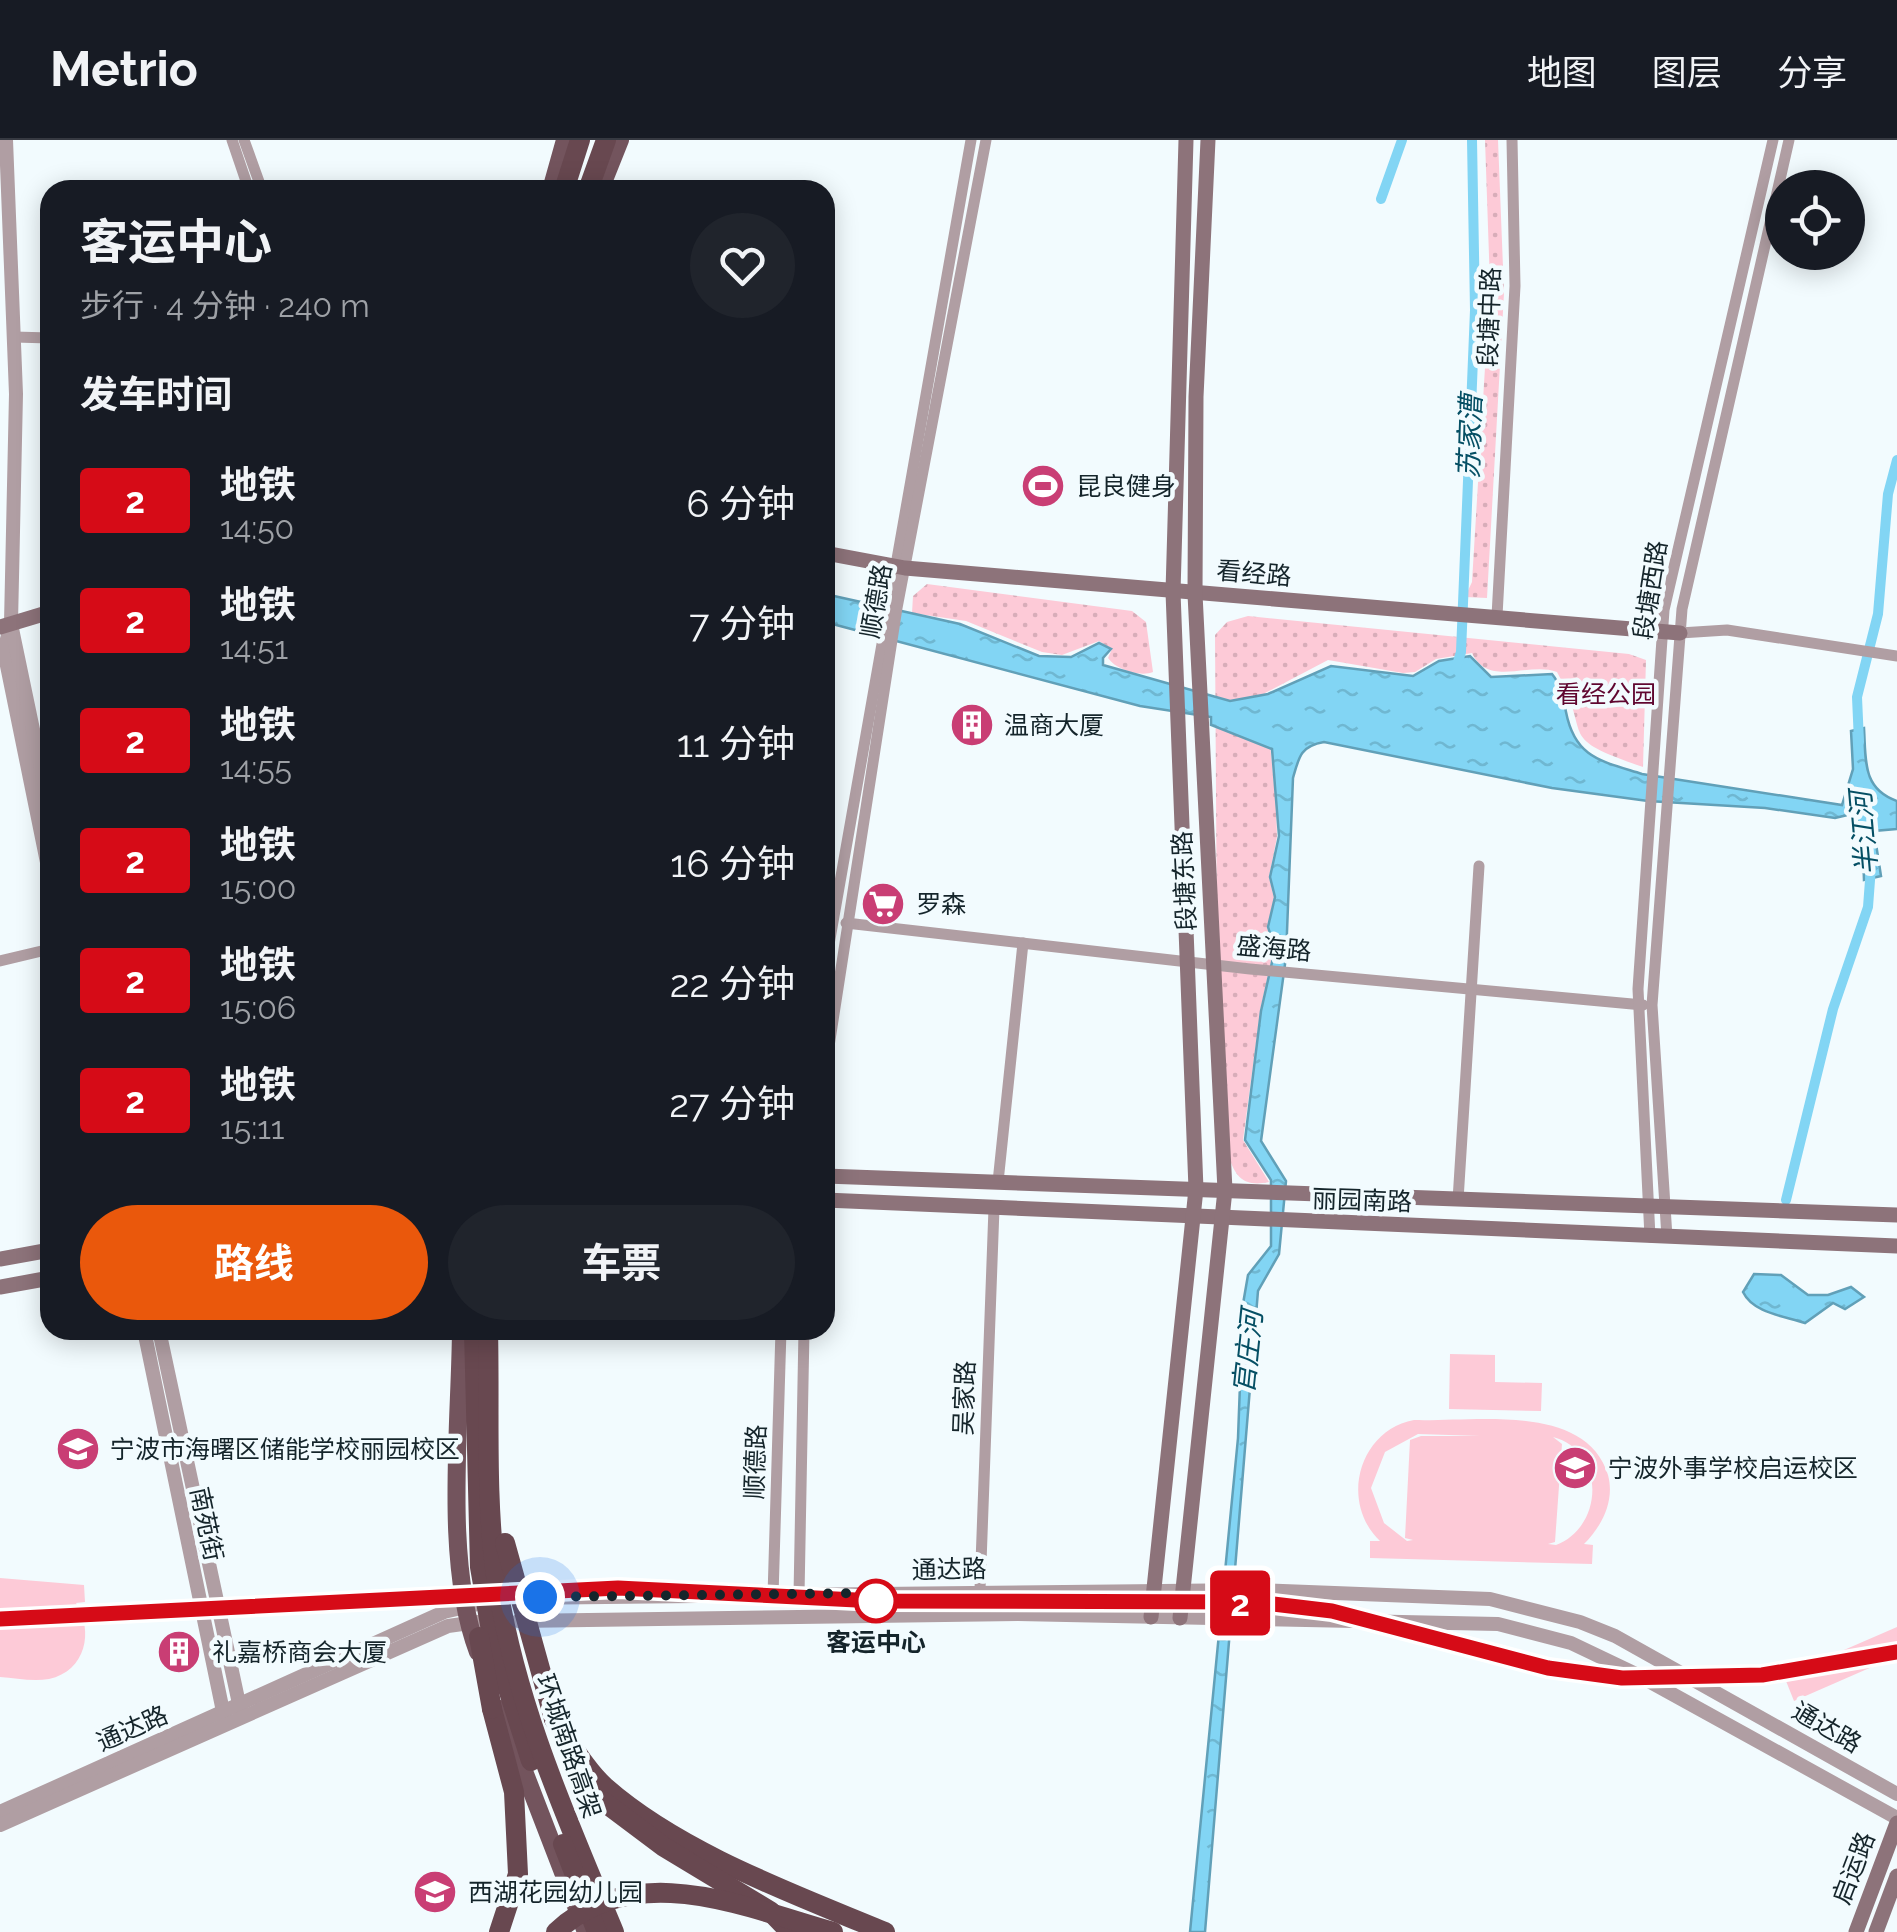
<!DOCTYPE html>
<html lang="zh">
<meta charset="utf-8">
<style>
:root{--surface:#171b24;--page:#20242c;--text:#f1f3f6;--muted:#9ea1a6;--line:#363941;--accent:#ea580c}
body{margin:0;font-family:Raleway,"Noto Sans SC",sans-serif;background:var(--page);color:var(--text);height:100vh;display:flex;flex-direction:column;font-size:38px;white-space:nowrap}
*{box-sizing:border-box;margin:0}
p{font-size:32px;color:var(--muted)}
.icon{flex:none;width:55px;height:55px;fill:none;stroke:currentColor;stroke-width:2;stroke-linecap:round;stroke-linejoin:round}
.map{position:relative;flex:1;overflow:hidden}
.details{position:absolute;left:40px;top:40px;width:795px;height:1160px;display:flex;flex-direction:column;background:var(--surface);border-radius:30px;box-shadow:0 5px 25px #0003}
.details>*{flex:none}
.badge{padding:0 20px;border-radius:8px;font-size:35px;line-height:65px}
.tools{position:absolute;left:1765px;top:30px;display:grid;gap:20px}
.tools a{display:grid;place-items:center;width:100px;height:100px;border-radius:50%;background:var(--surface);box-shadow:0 5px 25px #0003;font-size:50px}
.you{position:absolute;width:50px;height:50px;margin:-25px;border:8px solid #fff;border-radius:50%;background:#1a73e8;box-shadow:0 0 0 15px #1a73e833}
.map>.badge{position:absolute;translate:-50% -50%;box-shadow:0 0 0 5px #fff}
h2{padding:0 40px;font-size:38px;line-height:90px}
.round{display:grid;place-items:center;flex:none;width:105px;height:105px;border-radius:52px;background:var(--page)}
.head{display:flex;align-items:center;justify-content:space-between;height:170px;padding:0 40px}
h1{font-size:48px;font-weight:700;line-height:75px}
.action{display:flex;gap:20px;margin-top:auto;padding:20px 40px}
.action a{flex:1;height:115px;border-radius:60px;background:var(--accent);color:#fff;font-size:40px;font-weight:700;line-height:115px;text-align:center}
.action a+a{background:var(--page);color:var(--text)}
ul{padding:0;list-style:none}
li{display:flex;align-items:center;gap:30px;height:120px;padding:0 40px}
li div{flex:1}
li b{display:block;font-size:38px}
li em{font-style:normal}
li .badge{min-width:110px;font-weight:700;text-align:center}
header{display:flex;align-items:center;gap:60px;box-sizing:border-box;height:140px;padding:0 50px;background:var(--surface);border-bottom:2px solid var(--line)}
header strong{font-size:48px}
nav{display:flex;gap:55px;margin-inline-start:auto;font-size:35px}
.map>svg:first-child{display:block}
</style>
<header>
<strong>Metrio</strong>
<nav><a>地图</a><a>图层</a><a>分享</a></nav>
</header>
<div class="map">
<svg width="1897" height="1792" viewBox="0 0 1897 1792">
<defs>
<pattern id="park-dots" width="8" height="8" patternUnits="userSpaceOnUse" patternTransform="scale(2.5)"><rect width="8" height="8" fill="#fdcad7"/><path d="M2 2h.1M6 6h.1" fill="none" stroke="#d8adb9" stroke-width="1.8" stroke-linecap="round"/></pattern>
<pattern id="water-ripples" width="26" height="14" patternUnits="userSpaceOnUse" patternTransform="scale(2.5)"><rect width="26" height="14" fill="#82d5f4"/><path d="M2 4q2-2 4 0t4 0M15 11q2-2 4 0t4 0" fill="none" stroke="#6fb7d1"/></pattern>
</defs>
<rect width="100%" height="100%" fill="#f2fbfe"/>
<g fill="#fdcad7" fill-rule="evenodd">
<path d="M1450,1214L1495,1215V1242L1542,1243L1541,1271L1449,1269Z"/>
<path d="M1414,1280C1474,1282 1586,1262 1608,1335C1615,1361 1602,1386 1584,1404L1593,1405L1592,1424L1370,1418V1401H1380C1339,1362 1359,1290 1414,1280ZM1418,1294L1480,1296H1421L1410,1300L1405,1398L1413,1400L1407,1401L1384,1383L1371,1348L1385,1312ZM1553,1297C1606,1311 1604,1387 1556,1405L1548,1404L1555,1402L1562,1304Z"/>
<path d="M0,1438L84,1445L85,1462L76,1463C94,1491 86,1531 49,1539C33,1542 15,1538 0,1537Z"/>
<path d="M1897,1487V1516L1794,1561L1784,1536Z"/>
</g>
<g fill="url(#park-dots)">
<path d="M1485,0H1498L1504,153L1487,458L1465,457L1472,442L1490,145Z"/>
<path d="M927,444L1132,471L1146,482L1153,532C1141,537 1116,530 1108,518L1112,509L1099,501L1062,515L1042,512L966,481L912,473L913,456Z"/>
<path d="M1248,476L1629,514L1646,520L1643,627C1553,596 1594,599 1557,532C1529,521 1488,548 1472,513L1436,519L1415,532L1403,533L1328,520L1265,553L1276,665L1277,697L1269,737L1274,758L1267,788L1274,809L1261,866L1243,1000L1269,1042C1246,1047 1236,1039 1229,1017L1217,810L1215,495L1227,482Z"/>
</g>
<g fill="url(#water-ripples)" stroke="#61a0b8" stroke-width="2.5">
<path d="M825,454L960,484L1039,516L1071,517L1099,503L1111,509L1103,518V525L1230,561L1268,554L1331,526L1413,536L1439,521L1470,516L1491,537L1552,534C1561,545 1563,558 1566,572C1575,618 1601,621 1642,634L1842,665L1853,629L1851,591L1864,588C1866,620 1862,649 1897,661V689L1874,691L1881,736L1864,740L1862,687L1852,674L1835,678L1765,668L1648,661L1552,648L1324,602C1301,606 1299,616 1293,638L1286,817L1261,1001L1286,1041L1279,1114L1258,1151L1205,1792H1190L1238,1298L1243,1164L1248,1135L1271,1106V1040L1245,1000L1261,871L1275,809L1268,787L1275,757L1270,737L1279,696L1272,609L1211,585V577L1140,566L825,482Z"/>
<path d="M1754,1134L1781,1135L1808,1155H1828L1851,1147L1864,1157L1845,1169L1833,1163L1805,1183C1784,1176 1753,1173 1743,1152Z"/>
</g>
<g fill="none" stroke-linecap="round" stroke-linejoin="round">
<g stroke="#82d5f4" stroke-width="10">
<path d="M1381,59L1402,0"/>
<path d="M1456,528L1461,512L1475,170L1472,0"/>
<path d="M1859,602L1857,557L1878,474L1888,354L1897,320"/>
<path d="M1786,1060L1833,869L1868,767L1871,727"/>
</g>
<g stroke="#b09ea3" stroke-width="11">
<path d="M232,0L249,50"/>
<path d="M244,0L262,50"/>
<path d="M14,197L50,198"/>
<path d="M1497,476L1515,146L1512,0"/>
<path d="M1680,493L1727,490L1897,516"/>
<path d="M846,783L1250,829L1643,865"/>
<path d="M0,821L50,809"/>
<path d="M825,827L971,0"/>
<path d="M825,932L897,468L986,0"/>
<path d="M998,1042L1023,803"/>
<path d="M1458,1060L1479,726"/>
<path d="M1650,1097L1638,849L1664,470L1773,0"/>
<path d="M1667,1097L1652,865L1682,469L1789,0"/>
<path d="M980,1450L994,1068"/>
<path d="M799,1455L804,1190"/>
<path d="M773,1456L781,1190"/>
</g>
<g stroke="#b09ea3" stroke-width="14">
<path d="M6,0L16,254L11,483L4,511L50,737"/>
<path d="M11,484L50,671"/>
<path d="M144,1190L225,1581"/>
<path d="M159,1190L241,1573"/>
<path d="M516,1458L1258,1450L1490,1459L1580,1482L1615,1496L1897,1654"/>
<path d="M518,1481L1018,1474L1498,1484L1571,1503L1636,1534L1897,1678"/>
<path d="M0,1672L444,1472L495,1460"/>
<path d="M0,1685L448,1486L477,1482"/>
</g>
<g stroke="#8d737a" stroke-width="15">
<path d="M825,413L905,428L1680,493"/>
<path d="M0,487L50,472"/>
<path d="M825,1036L1897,1075"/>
<path d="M825,1060L1897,1106"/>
<path d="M0,1119L50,1110"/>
<path d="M0,1147L50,1138"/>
<path d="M1151,1477L1196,1049L1173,452L1186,0"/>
<path d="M1180,1478L1225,1050L1195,454L1196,257L1208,0"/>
<path d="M1856,1792L1897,1683"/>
<path d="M1876,1792L1897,1736"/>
</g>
<g stroke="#73545d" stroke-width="18">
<path d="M551,50L565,0"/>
<path d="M600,50L620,0"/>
<path d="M461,1190C460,1288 444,1422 478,1512"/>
<path d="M500,1569L586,1792"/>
</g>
<g stroke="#684850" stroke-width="20">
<path d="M564,50L580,0"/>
<path d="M588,50L606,0"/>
<path d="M492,1569L514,1652L518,1734L499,1792"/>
<path d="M554,1579C570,1601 585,1629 605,1647C680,1713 794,1754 885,1792"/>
<path d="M604,1662L664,1707L770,1771L790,1792"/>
</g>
<g stroke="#684850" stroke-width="20">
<path d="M474,1190L480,1427L493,1502L531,1621"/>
<path d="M488,1190C490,1271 485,1356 496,1436C514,1561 566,1677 614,1792"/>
<path d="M505,1403L554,1579"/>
<path d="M479,1497L492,1569"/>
<path d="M563,1704L597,1792"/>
<path d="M556,1792C635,1718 744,1767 833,1792"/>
</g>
</g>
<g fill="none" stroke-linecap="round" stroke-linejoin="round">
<g stroke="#fff" stroke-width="22">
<path id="line" d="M0,1479L618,1448L876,1461L1256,1462L1332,1471L1548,1528L1622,1538L1762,1535L1897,1512"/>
</g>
<use href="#line" stroke="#d60b17" stroke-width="15"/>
<path stroke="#15252b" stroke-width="10" stroke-dasharray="0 18" d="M540,1457L871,1453L876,1461"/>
</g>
<defs>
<g id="stadium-disc" transform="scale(2.25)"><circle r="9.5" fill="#c93e74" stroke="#f2fbfe"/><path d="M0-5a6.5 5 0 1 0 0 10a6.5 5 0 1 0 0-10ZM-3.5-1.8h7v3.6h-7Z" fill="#fff"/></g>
<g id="building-disc" transform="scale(2.25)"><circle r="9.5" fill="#c93e74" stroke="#f2fbfe"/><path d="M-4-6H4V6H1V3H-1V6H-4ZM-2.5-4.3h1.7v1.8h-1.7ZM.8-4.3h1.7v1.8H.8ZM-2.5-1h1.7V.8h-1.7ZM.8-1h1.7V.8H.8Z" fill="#fff"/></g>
<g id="supermarket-disc" transform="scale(2.25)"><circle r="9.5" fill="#c93e74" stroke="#f2fbfe"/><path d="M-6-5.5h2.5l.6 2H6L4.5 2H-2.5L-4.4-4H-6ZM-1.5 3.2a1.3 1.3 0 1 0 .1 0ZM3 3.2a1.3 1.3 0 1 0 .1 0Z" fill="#fff"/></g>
<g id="school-disc" transform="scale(2.25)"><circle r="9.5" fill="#c93e74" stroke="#f2fbfe"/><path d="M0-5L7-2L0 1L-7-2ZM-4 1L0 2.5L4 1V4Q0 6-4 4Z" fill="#fff"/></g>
</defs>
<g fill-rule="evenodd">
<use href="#stadium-disc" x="1043" y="346"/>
<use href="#building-disc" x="972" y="585"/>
<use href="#supermarket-disc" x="883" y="764"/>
<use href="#school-disc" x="78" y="1309"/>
<use href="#school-disc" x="1575" y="1328"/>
<use href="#building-disc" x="179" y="1512"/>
<use href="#school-disc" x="435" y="1752"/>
</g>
<circle fill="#fff" stroke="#d60b17" stroke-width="5" cx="876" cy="1461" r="20"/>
<g text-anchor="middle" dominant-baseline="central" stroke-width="9" stroke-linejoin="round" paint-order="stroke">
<g font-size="25" fill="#15252b" stroke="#f2fbfe">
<text transform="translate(1489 177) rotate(-88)">段塘中路</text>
<text transform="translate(1254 433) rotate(5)">看经路</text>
<text transform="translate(1650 450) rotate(-81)">段塘西路</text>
<text transform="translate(876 461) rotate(-80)">顺德路</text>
<text transform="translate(1184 741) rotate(-93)">段塘东路</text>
<text transform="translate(1274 808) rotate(5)">盛海路</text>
<text transform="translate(1362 1060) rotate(2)">丽园南路</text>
<text transform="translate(964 1258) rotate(-88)">吴家路</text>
<text transform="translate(755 1322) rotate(-88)">顺德路</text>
<text transform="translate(207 1384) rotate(78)">南苑街</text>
<text transform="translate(949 1429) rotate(-1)">通达路</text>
<text transform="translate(1827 1587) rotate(30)">通达路</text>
<text transform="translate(132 1588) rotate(-24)">通达路</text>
<text transform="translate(569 1606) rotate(71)">环城南路高架</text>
<text transform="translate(1853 1728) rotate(-69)">启运路</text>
</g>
<g font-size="25" fill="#15252b" stroke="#f2fbfe" text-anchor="start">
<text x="1076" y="346">昆良健身</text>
<text x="1004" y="585">温商大厦</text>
<text x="916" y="764">罗森</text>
<text x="110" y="1309">宁波市海曙区储能学校丽园校区</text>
<text x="1608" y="1328">宁波外事学校启运校区</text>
<text x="212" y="1512">礼嘉桥商会大厦</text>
<text x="468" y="1752">西湖花园幼儿园</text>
</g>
<g font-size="25" fill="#5f062f" stroke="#f2fbfe">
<text x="1606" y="554">看经公园</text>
</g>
<g font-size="25" font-weight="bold" fill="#15252b" stroke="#f2fbfe">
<text x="876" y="1502">客运中心</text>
</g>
<g font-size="28" font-style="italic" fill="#054f64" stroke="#f2fbfe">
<text transform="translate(1470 297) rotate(-88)">苏家漕</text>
<text transform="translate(1864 693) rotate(-95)">半江河</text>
<text transform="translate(1248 1212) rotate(-84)">官庄河</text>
</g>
</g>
</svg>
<div class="tools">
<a><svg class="icon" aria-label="locate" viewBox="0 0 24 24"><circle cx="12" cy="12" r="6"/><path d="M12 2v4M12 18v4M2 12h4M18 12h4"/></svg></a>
</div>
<div class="you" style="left:540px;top:1457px"></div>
<b class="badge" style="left:1240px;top:1463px;background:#d60b17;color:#fff">2</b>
<section class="details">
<div class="head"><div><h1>客运中心</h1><p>步行 · 4 分钟 · 240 m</p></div><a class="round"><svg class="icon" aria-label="heart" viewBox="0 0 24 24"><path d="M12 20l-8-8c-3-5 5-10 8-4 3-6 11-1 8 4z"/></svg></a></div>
<h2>发车时间</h2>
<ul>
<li><span class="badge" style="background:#d60b17;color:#fff">2</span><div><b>地铁</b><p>14:50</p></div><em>6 分钟</em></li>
<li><span class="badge" style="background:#d60b17;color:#fff">2</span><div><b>地铁</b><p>14:51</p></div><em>7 分钟</em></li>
<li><span class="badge" style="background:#d60b17;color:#fff">2</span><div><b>地铁</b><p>14:55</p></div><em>11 分钟</em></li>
<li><span class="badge" style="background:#d60b17;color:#fff">2</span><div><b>地铁</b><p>15:00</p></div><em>16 分钟</em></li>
<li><span class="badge" style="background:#d60b17;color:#fff">2</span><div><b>地铁</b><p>15:06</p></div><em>22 分钟</em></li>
<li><span class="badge" style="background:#d60b17;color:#fff">2</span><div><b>地铁</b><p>15:11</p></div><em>27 分钟</em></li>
</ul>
<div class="action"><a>路线</a><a>车票</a></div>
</section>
</div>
